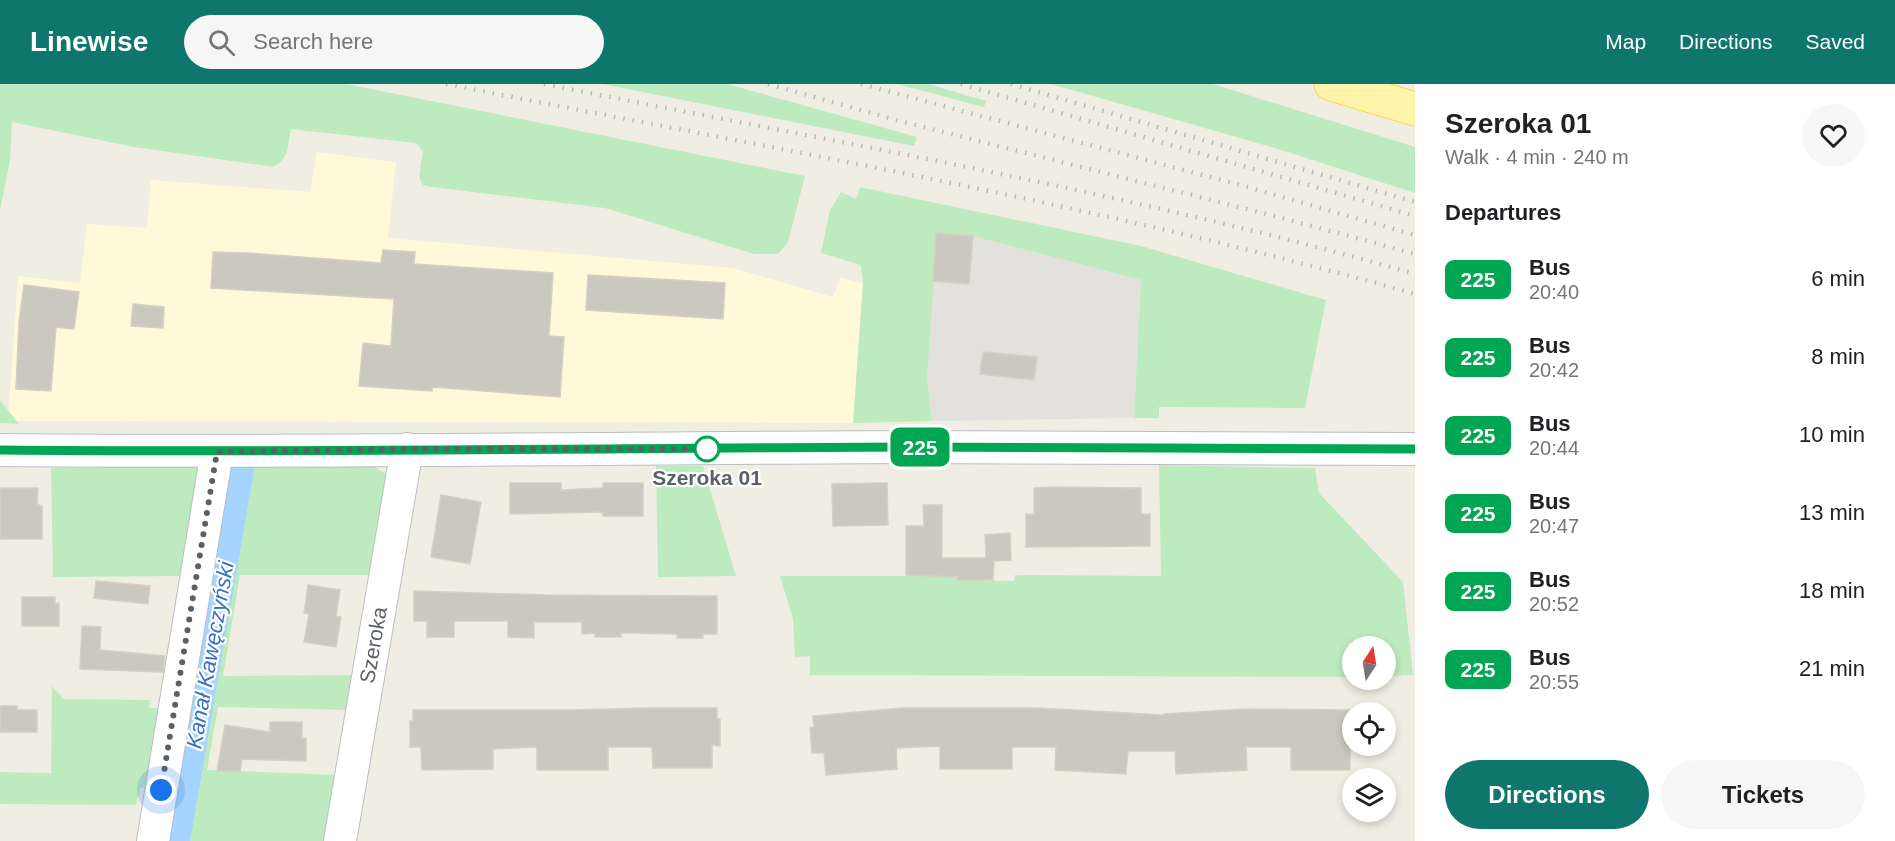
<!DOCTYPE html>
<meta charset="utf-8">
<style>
:root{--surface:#fff;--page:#f6f6f6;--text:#202124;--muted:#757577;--accent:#0f766e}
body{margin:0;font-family:Arial,sans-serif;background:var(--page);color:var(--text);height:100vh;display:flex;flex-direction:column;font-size:22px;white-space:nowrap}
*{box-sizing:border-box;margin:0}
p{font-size:20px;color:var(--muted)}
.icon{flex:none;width:33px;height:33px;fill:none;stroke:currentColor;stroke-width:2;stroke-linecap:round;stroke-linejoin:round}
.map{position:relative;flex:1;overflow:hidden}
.details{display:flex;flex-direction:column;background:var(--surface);width:480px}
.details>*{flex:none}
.badge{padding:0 12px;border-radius:9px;font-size:21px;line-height:39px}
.needle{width:39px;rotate:12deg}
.fabs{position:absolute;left:1342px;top:552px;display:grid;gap:12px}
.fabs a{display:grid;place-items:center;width:54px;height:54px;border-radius:50%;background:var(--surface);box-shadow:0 3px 9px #0003;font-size:30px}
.you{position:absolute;width:30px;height:30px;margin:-15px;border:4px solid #fff;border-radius:50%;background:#1a73e8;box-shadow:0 0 0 9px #1a73e833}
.map>.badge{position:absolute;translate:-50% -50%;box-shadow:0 0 0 3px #fff}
h2{padding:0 30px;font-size:22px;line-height:54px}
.round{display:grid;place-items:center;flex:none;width:63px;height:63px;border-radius:32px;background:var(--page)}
.summary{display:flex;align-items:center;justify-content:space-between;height:102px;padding:0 30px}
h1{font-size:28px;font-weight:600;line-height:45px}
.action{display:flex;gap:12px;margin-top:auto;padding:12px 30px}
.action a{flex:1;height:69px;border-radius:36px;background:var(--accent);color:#fff;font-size:24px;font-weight:600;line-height:69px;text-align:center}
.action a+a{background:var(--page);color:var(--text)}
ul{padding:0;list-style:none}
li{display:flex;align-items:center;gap:18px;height:78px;padding:0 30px}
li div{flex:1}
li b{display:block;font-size:22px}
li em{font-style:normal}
li .badge{min-width:66px;font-weight:700;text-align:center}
header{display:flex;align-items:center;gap:36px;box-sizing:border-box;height:84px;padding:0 30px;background:var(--accent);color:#fff}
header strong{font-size:28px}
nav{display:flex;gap:33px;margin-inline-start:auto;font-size:21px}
.search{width:420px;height:54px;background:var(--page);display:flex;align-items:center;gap:15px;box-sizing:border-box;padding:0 21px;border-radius:33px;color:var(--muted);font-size:22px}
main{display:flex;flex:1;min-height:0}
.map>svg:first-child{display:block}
</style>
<header>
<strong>Linewise</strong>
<div class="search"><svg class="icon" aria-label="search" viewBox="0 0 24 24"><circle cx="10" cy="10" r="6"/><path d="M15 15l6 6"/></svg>Search here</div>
<nav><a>Map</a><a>Directions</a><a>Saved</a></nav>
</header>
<main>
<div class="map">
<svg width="1415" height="757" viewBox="0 0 1415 757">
<rect width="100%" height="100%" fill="#f0eee3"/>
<path fill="#fff8d9" d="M317,68L396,78L388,154L733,184L833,213L840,194L863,199L853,339L8,337L18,192L80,199L87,140L147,144L151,96L310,108Z"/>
<path fill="#e3e1db" d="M936,149L973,152L1141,196L1134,334L932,337L927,295Z"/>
<g fill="#bdeabf">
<path d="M0,0H346L805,92L788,158L778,170H754L605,124L431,103L423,101L419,94L423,67L416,59L291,45C287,62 290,74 273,83L134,63L12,38L10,77L0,126Z"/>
<path d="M602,0H727L917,53L914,62Z"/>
<path d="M897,0H928L986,17L984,23Z"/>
<path d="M1051,0H1213L1415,63V109L1278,65Z"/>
<path d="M860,103L1141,162L1326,216L1305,324L1159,323V334H1134L1141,196L973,152L937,149L927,295L932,337L853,339L863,199L861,181L821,169L830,126L841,108L856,115Z"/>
<path d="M0,316L19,340L0,339Z"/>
<path d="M224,380L258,382L374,383L391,392L373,491H240L223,592L355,591L351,626L218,623L207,686L339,691L330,757H162Z"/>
<path d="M1159,381L1315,384L1319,409L1403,498L1413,591L1386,592V562H1353V593L810,591V572L795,573L793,535L780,492H958L957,495L981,496L982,497H1014L1015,491L1161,492Z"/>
<path d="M200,382L185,492L53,493L51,384Z"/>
<path d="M656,382H703L736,492L658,493Z"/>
<path d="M52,602L64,615L150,616L149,624H160L149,700L146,703L140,704L136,721L0,720V688L51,689Z"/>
</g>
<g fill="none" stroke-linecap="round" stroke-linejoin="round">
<path stroke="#a4d4ff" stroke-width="24" d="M178,757L242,385"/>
</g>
<g fill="#cbc8c0" stroke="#d5d0c1" stroke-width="1.5">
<path d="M936,149L973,152L969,200L933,197Z"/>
<path d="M383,166L415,168L414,180L553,189L549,252L564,253L560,313L432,303V307L359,302L363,259L391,262L394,215L211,204L213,168L248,169L381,179Z"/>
<path d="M588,191L725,199L723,235L586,226Z"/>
<path d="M24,201L79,208L74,245L56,243L51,307L16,305L19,238Z"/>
<path d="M133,220L164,223L163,244L131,242Z"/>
<path d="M983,268L1037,273L1034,296L980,290Z"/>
<path d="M510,399H561V406L603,404V399H643V432H603V428L510,430Z"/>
<path d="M876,399H887L888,441L833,442L832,400Z"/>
<path d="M1055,403L1141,404V430H1150V462L1026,463V430H1034V404Z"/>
<path d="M0,404H38L37,420L42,422V455H0Z"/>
<path d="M441,411L481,418L470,480L431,473Z"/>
<path d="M923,421H942V474H986L985,451L1010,449L1011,476L994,477L993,496H957L958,493L906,491V442H924Z"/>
<path d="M96,497L150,502L148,520L94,514Z"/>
<path d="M308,501L340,506L336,532L341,533L336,563L304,558L309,530L304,529Z"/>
<path d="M414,507L547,511L717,512V550H703V554H677V550L635,549H621V553H595V549L582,550V538H534V554L508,553V537H454V553H427V537H414Z"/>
<path d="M22,513H55V520L59,519V542H22Z"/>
<path d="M82,542L101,543L100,566L165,572L163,588L80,585Z"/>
<path d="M0,622H17V626H37V648H0Z"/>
<path d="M644,624H717V635H720V662L712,661V684H653L652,663H608V686H537V663L493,665V685L422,686L421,663H410V637H413V626H572Z"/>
<path d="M903,624H1038L1164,631V630L1246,625L1355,626V628H1353V662H1355V663H1350V686H1291V663H1246L1247,686L1176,690L1175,667H1128L1126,690L1055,686L1056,663H1012V685H940V662L896,664L897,685L826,691L824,669H812L810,644L814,643L813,632Z"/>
<path d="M270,638H302V654H306V677L242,675L240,687H217L225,641L270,648Z"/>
</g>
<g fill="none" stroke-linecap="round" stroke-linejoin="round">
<g stroke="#bbbec4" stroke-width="34">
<g id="minor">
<path d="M0,366C303,369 607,364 910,363C1078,363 1247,365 1415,365"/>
<path d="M153,757L217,368"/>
<path d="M340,757L407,365"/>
</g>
</g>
<g stroke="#ffd44d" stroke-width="35">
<path id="major" d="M1331,0L1415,25"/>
</g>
<use href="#minor" stroke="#fff" stroke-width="32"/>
<use href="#major" stroke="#fff4a9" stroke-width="33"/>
<g stroke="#b7b8b9" stroke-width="4.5" stroke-dasharray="1.5 8" stroke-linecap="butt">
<path d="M446,0C770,64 1097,120 1415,210"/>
<path d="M544,0C835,58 1129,108 1415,190"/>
<path d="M768,0L896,36L1286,135L1415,170"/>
<path d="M861,0L1240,101L1415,151"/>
<path d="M961,0L1415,132"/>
<path d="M1011,0L1415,118"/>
</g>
</g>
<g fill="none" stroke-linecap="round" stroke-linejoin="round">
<g stroke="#fff" stroke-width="14">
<path id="line" d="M0,366C303,369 607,364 910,363C1078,363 1247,365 1415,365"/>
</g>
<use href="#line" stroke="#00a651" stroke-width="9"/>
<path stroke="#5b6066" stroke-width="6" stroke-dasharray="0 10.8" d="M161,706L217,368L406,365H707"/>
</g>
<circle fill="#fff" stroke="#00a651" stroke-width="3" cx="707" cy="365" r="12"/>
<g text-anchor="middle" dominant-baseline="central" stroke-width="4.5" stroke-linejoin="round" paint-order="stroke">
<g font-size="21" font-weight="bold" fill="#5b6066" stroke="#fff">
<text x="707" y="393">Szeroka 01</text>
</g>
<g font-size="21" fill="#5b6066" stroke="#fff">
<text transform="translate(373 561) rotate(-80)">Szeroka</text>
</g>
<g font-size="22" font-style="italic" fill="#3672bc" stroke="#fff">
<text transform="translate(210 571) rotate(-80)">Kanał Kawęczyński</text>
</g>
</g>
</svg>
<div class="fabs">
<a><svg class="needle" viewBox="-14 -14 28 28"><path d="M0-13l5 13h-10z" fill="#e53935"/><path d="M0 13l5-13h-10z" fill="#757577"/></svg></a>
<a><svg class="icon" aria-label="locate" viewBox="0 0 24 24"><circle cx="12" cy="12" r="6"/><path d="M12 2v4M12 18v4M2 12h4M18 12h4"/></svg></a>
<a><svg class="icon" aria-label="layers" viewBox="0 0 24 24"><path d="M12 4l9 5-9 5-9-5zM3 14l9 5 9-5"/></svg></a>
</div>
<div class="you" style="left:161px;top:706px"></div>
<b class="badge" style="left:920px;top:363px;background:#00a651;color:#fff">225</b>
</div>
<section class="details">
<div class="summary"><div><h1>Szeroka 01</h1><p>Walk · 4 min · 240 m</p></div><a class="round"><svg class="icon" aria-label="heart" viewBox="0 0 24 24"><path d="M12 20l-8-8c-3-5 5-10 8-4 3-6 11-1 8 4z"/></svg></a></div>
<h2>Departures</h2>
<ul>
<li><span class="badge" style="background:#00a651;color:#fff">225</span><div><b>Bus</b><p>20:40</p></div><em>6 min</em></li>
<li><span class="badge" style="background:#00a651;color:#fff">225</span><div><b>Bus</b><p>20:42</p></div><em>8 min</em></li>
<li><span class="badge" style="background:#00a651;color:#fff">225</span><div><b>Bus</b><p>20:44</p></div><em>10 min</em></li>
<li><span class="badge" style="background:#00a651;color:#fff">225</span><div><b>Bus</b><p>20:47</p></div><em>13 min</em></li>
<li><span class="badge" style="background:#00a651;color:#fff">225</span><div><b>Bus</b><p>20:52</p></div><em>18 min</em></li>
<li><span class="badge" style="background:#00a651;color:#fff">225</span><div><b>Bus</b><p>20:55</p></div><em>21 min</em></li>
</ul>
<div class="action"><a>Directions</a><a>Tickets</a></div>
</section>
</main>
